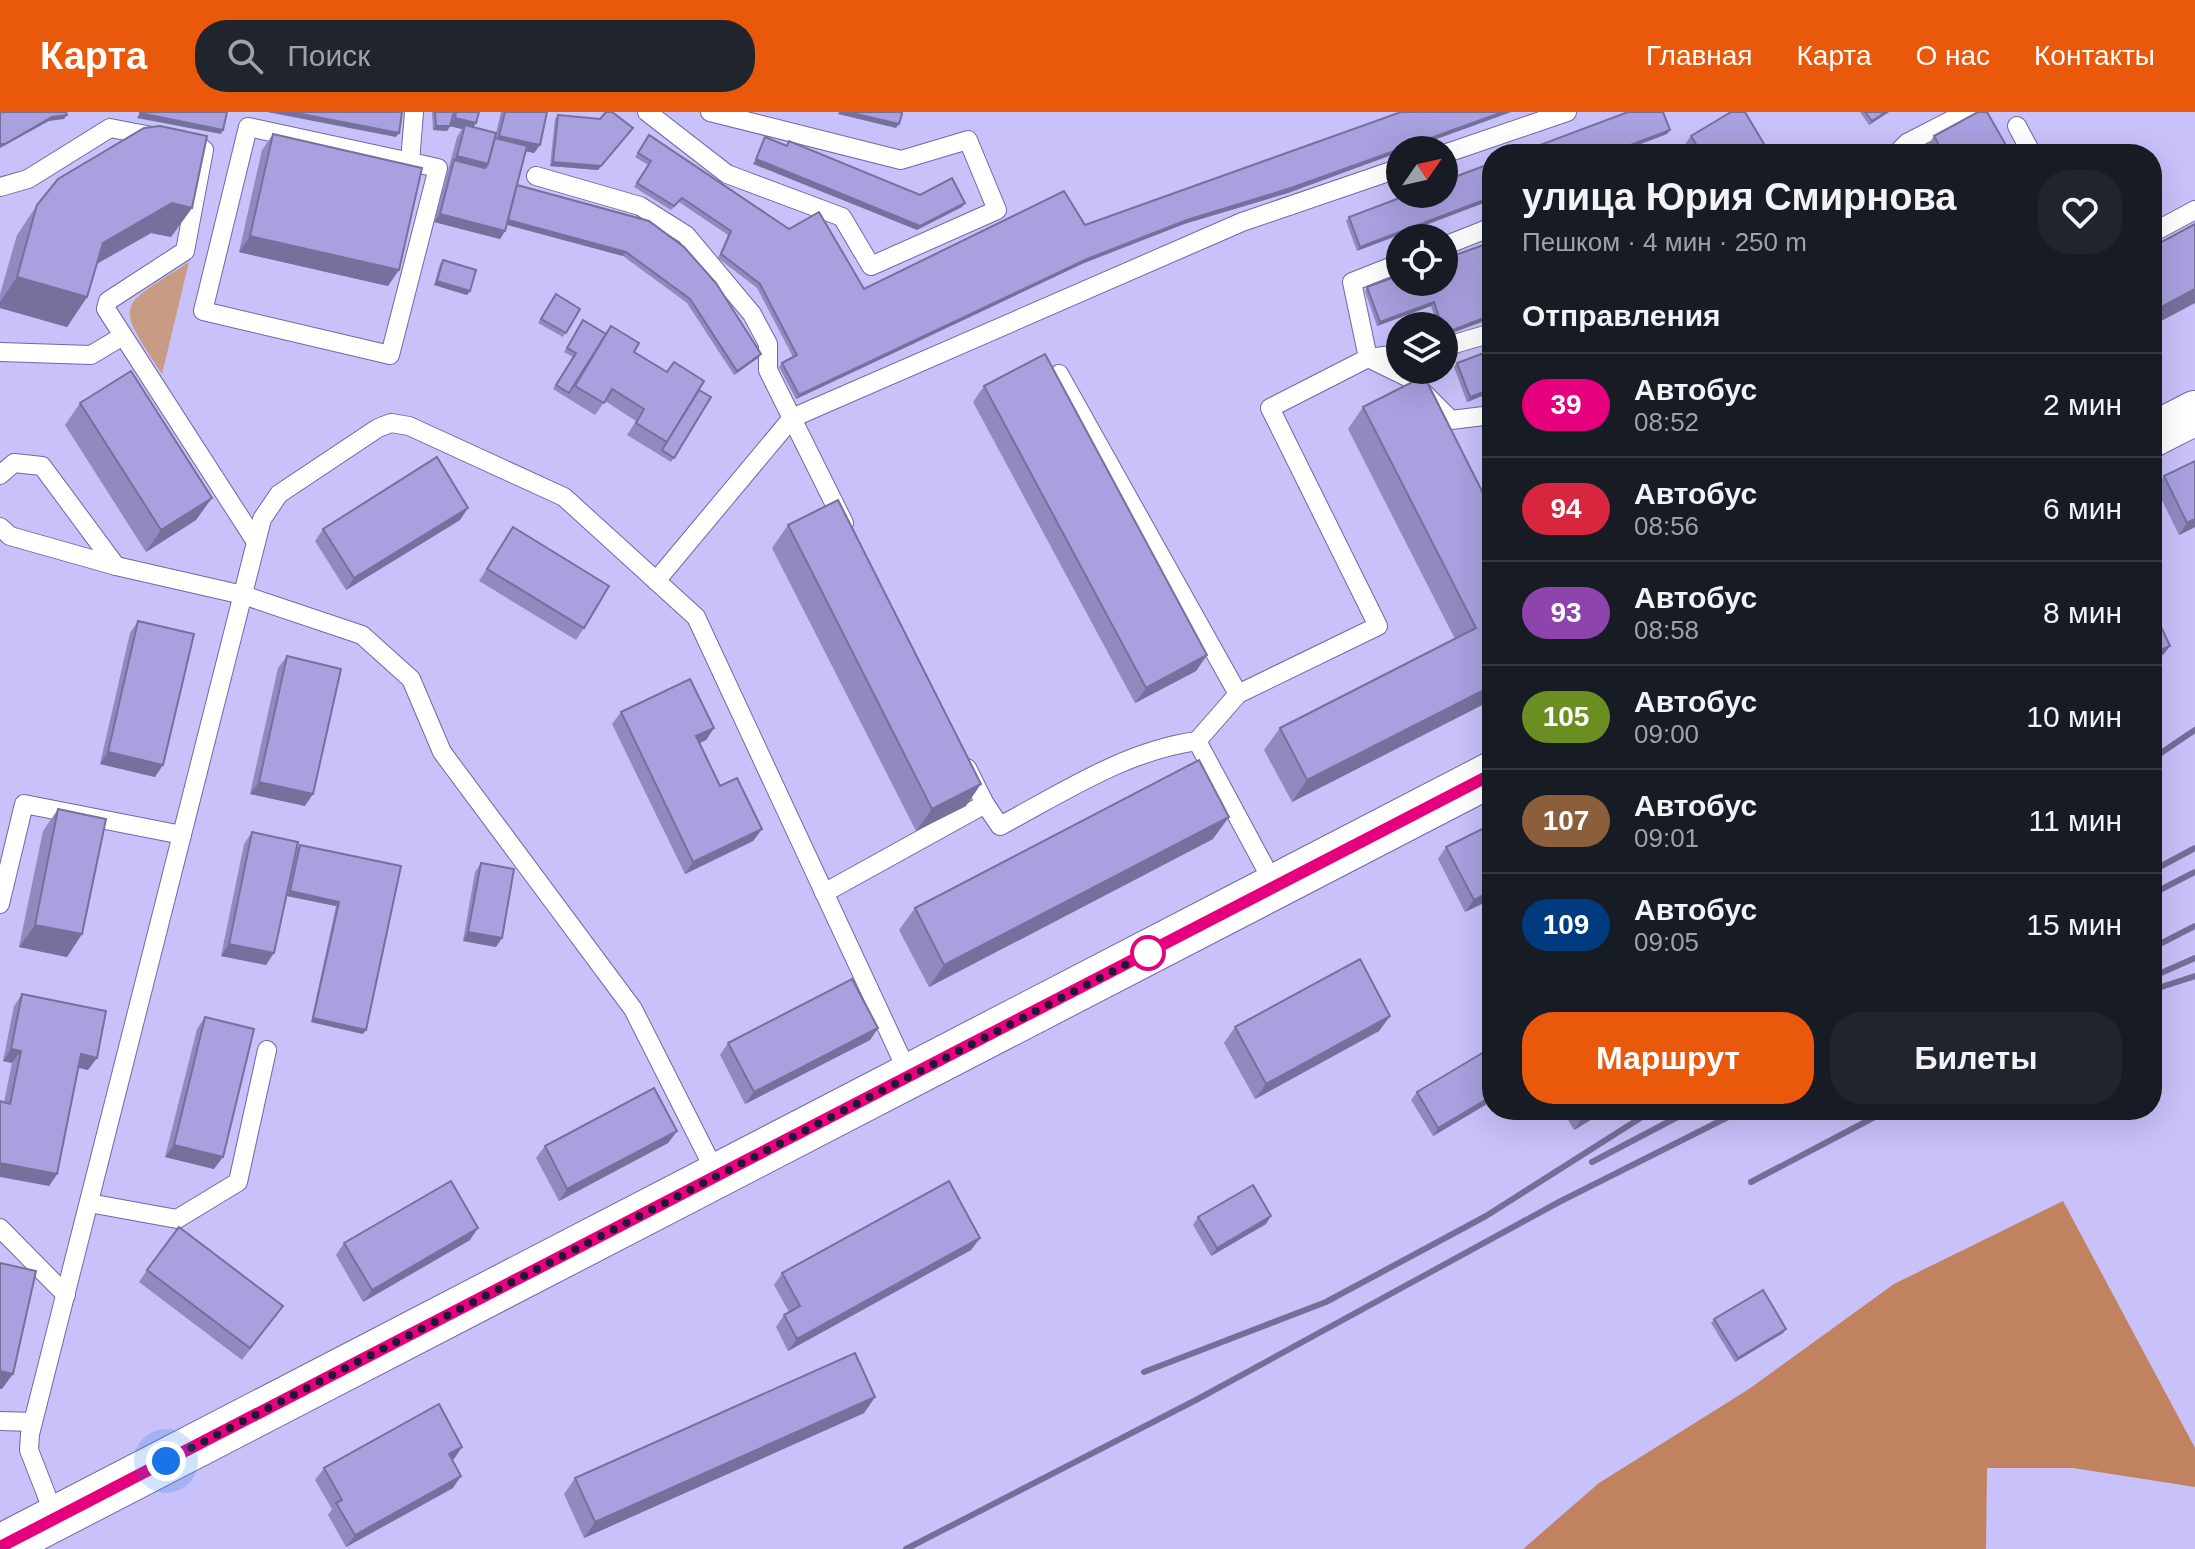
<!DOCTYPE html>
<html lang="ru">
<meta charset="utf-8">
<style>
:root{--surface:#171b24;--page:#20242c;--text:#f1f3f6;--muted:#9ea1a6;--line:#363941;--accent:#ea580c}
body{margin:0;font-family:Helvetica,sans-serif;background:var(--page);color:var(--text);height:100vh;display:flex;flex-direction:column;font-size:30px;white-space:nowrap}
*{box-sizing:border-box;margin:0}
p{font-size:26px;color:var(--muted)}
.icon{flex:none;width:44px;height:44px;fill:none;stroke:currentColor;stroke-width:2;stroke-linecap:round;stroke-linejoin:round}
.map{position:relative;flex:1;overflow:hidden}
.side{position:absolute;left:1482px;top:32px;width:680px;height:976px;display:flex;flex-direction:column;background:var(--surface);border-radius:32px;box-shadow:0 8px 32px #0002}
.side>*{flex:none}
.badge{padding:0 16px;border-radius:26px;font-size:28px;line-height:52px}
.needle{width:52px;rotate:56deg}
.controls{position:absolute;left:1386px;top:24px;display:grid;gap:16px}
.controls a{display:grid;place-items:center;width:72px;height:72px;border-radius:50%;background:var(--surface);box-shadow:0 8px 32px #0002;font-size:40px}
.you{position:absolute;width:40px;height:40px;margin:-20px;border:6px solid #fff;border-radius:50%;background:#1a73e8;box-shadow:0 0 0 12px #1a73e833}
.map>.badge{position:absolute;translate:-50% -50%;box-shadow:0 0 0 4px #fff}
h2{padding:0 40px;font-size:30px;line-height:72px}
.round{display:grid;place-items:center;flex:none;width:84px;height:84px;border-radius:32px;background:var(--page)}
.headline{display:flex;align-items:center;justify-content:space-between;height:136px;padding:0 40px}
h1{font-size:38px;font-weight:700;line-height:60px}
.action{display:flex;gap:16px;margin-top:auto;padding:16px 40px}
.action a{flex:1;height:92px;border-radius:32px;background:var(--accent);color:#fff;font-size:32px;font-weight:700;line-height:92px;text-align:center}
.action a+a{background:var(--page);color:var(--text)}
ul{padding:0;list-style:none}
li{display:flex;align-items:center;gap:24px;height:104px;padding:0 40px;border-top:2px solid var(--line)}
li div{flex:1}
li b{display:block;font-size:30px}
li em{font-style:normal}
li .badge{min-width:88px;font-weight:700;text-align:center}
header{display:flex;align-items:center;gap:48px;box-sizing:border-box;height:112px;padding:0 40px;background:var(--accent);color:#fff}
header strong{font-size:38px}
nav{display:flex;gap:44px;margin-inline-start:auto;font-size:28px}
.search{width:560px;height:72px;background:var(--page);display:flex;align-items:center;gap:20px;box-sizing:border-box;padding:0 28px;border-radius:32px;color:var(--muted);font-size:30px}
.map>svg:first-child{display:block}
</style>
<header>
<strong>Карта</strong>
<div class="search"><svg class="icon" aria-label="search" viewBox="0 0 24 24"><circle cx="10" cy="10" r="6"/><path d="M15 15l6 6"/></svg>Поиск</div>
<nav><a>Главная</a><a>Карта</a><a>О нас</a><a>Контакты</a></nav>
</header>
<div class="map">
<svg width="2195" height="1437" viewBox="0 0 2195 1437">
<rect width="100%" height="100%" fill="#c8c1fa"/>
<path fill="#c79b84" d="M189,150L162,262C114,188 117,197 189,150Z"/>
<path fill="#c0825f" d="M2063,1089L2195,1336V1375L2073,1356H1987L1986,1437H1523L1599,1371L1749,1277L1894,1172Z"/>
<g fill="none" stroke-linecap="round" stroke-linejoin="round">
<g stroke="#7167a7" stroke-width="20">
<g id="service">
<path d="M647,0L727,62L842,105L871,154L997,98L968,28L901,48L710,0"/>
<path d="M2017,14L2032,42"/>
<path d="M248,15L438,56L390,243L203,199Z"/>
<path d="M1444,42L1567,0"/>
<path d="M1896,42L1907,31L1967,0"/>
<path d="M410,50L414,0"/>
<path d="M536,64L640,94L686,123L752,202L768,232V258L844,411"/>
<path d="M0,75L28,67L110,16L198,33L204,38L185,139L108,189L106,197L256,430"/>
<path d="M2152,121L2195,98"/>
<path d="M1444,134L1492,115"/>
<path d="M1444,235L1492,221"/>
<path d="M0,240L91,243L123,224"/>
<path d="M1368,246L1409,266L1451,308L1492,303"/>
<path d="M1368,246L1400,242"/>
<path d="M1059,262L1238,582"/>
<path d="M0,363L14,351L42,354L116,454"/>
<path d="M0,415L10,424L116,454L243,483L362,523L411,567L442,640L633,897L718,1065"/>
<path d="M656,469L792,306L1242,110L1400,56"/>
<path d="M985,692L1000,714C1064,680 1125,639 1197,629"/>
<path d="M1275,774L1197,629L1238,582L1378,514L1270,296L1368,246L1352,170L1400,151"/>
<path d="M824,781L985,692L967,656"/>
<path d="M0,792L24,692L182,723"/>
<path d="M89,1091L177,1107L238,1070L267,938"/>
<path d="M0,1116L66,1183"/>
<path d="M0,1309L33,1310"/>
<path d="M55,1405L29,1338L30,1322L262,407L279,382L378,316L391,311L409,314L564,385L696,505L910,965"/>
</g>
</g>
<g stroke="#7167a7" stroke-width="46">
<g id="secondary">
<path d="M2152,323L2195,301"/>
<path d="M0,1435L1492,662"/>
</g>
</g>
<use href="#service" stroke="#fff" stroke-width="18"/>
<use href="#secondary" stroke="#fff" stroke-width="44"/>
<g stroke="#746e98" stroke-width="6">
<path d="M2152,647L2195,618"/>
<path d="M2152,759L2195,736"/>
<path d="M2152,782L2195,760"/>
<path d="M2152,836L2195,814"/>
<path d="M2152,865L2195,846"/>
<path d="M2152,878L2195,864"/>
<path d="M1592,1050L1691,998"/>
<path d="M1751,1070L1888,998"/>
<path d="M1144,1260L1326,1190L1486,1104L1653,998"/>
<path d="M906,1437L1196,1288L1559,1090L1742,998"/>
</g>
</g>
<g fill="#908ac0">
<path d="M432,0H479L476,11L473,15L496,21L501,0H547L540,33L534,41L526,39L517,73L649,109L761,242L758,246L734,263L687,191L623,144L507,113L505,119L500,127L434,110L457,25L462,17L450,14L447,19L433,18Z"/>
<path d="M1401,0H1511L1406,38H1400L1288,81L1184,112L1084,151L796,287L779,255L782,251L793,245L757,176L718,146L728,123L679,90L671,98L634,75L648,53L635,45L649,23L864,177L1085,113Z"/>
<path d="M1860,0H1889L1869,13Z"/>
<path d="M558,3L598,58L550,54L555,7Z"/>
<path d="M273,22L388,174L239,140L262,38Z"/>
<path d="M1691,24L1770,42H1691L1685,32Z"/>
<path d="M1934,24L2011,42H1922Z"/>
<path d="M1410,82L1357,139L1346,109L1349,105Z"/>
<path d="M37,93L192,96L171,125L151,121L97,152L87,185L67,215L0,196V182L17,123Z"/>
<path d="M1492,130V206L1444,224V214H1438L1431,194L1377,214L1365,179L1367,175Z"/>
<path d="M443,148L470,179L467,183L434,173L440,152Z"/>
<path d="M556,182L580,197L563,225L538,211Z"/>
<path d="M583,208L667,260L711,285L671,350L627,323L636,309L605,289L595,303L553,277L573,245L564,240Z"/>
<path d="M1457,251L1492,280L1467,290L1454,255Z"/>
<path d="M984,274L1207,543L1196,559L1135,591L973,290Z"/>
<path d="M80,291L196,408L146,440L65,313Z"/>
<path d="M1363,295L1492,399V588L1292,690L1264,638L1280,616L1455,527L1348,317Z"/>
<path d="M2195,349V415L2179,423L2156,376L2164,364Z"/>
<path d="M460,408L346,478L315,429L323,417Z"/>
<path d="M788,413L966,694L916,719L772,436Z"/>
<path d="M513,415L584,516L576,528L479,469Z"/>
<path d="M138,509L155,665L100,652L130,521Z"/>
<path d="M287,544L305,694L250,682L278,556Z"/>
<path d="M621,600L714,616L706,628L700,631L720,674L762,717L753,729L685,762L612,612Z"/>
<path d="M58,697L82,822L67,845L19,835L43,719Z"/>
<path d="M252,720L266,853L221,844L244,732Z"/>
<path d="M1213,727L929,875L899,818L915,796Z"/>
<path d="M300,733L401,754L363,922L311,910L336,794L287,784L297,737Z"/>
<path d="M1446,735L1492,787L1465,800L1438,747Z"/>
<path d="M481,751L496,835L463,829L475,760Z"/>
<path d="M22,882L88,958L79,956L57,1062L49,1074L4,990L12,951L3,949L14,894Z"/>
<path d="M1390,904L1379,919L1255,987L1224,931L1235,915Z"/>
<path d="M205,905L214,1057L165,1045L197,917Z"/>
<path d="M878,916L870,928L745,992L720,943L728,931Z"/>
<path d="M1492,953V989L1433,1024L1411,988L1417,980Z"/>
<path d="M1562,998H1607L1574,1018Z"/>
<path d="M677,1019L668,1031L559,1089L536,1046L545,1034Z"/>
<path d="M1198,1105L1266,1112L1211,1144L1193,1113Z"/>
<path d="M980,1126L971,1138L788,1239L776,1215L784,1203L789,1200L774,1173L782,1161Z"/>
<path d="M470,1128L363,1190L336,1143L344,1131Z"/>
<path d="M147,1158L274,1206L242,1248L139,1170Z"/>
<path d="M1714,1207L1786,1217L1783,1221L1735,1250L1711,1211Z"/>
<path d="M875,1285L864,1301L584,1426L564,1382L575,1366Z"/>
<path d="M462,1335L452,1348L453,1376L346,1435L328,1403L332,1397L315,1368L324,1356Z"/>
</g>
<g fill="#76709c">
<path d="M267,0H291L399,21L396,25Z"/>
<path d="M839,0H848L899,12L896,16L838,2Z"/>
<path d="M1503,0H1511L1406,38H1400V40L1288,81L1184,112L1084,151L796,287L799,283L1087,147L1187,108Z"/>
<path d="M1886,0H1889L1869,13L1872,9Z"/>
<path d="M140,1L223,18L221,22L137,6Z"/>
<path d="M67,3L64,7L49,9L0,36V32L52,5Z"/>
<path d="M455,6L476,11L471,19L465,13L462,17L449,14Z"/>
<path d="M436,14H450L447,19L433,18Z"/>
<path d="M633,16L598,58L550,54L553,50Z"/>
<path d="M1670,18L1667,22L1615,42H1607Z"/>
<path d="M499,24L540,33L534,41L494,32Z"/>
<path d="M457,44L488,52L480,64L454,48Z"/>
<path d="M756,47L920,114L965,91L962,95L917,118L753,52Z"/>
<path d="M1492,85V88L1357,139L1360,135Z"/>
<path d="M172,91L192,96L171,125L151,121L82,160L103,131Z"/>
<path d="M440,102L505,119L500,127L434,110Z"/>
<path d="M507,108L626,140L623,144L504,112Z"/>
<path d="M250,124L399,158L388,174L239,140Z"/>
<path d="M17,165L87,185L67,215L0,196V190Z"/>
<path d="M437,169L470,179L467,183L434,173Z"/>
<path d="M2195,177V191L2152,214V200Z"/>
<path d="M1434,190L1431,194L1377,214L1380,210Z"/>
<path d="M1492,203V206L1444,224L1445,221Z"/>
<path d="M761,242L758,246L734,263L737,259Z"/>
<path d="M1492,277V280L1467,290L1470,285Z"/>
<path d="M212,386L196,408L146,440L161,418Z"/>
<path d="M468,396L460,408L346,478L354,466Z"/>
<path d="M2195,407V415L2179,423L2187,411Z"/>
<path d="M2170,534L2164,542L2152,548V542Z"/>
<path d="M1207,543L1196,559L1135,591L1146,576Z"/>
<path d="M1492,574V588L1292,690L1307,668Z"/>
<path d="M714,616L706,628L688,636L696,624Z"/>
<path d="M108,640L163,653L155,665L100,652Z"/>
<path d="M259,670L313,682L305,694L250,682Z"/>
<path d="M981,672L966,694L916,719L932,697Z"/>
<path d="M1229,705L1213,727L929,875L944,853Z"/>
<path d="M762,717L753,729L685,762L693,750Z"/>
<path d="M290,779L339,790L336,794L287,784Z"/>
<path d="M1492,779V787L1465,800L1474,788Z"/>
<path d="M35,813L82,822L67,845L19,835Z"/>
<path d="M468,820L502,826L496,835L463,829Z"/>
<path d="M229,832L274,841L266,853L221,844Z"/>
<path d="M1390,904L1379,919L1255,987L1266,972Z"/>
<path d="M313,906L366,918L363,922L311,910Z"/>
<path d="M878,916L870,928L745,992L754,980Z"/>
<path d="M11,937L21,939L12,951L3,949Z"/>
<path d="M81,942L97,946L88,958L73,954Z"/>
<path d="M1492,984V989L1433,1024L1438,1016Z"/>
<path d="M1595,998H1607L1574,1018L1582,1006Z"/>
<path d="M677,1019L668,1031L559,1089L567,1077Z"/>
<path d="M174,1033L223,1045L214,1057L165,1045Z"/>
<path d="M0,1051L57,1062L49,1074L0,1065Z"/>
<path d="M1271,1104L1266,1112L1211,1144L1217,1136Z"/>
<path d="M478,1116L470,1128L363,1190L372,1178Z"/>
<path d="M980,1126L971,1138L788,1239L797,1227Z"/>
<path d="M1786,1217L1783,1221L1735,1250L1738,1246Z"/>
<path d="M0,1259L13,1262L2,1277H0Z"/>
<path d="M875,1285L864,1301L584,1426L595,1410Z"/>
<path d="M462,1335L454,1347L441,1354L449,1342Z"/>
<path d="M461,1364L453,1376L346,1435L355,1423Z"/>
</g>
<g fill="#a8a0df" stroke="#76709c" stroke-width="2">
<path d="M2,0H66L67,3L52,5L5,32H0V1Z"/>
<path d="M140,0H227L223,18L140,1Z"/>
<path d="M291,0H402L399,21Z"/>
<path d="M435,0H454L450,14H436Z"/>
<path d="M456,0H479L476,11L455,6Z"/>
<path d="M505,0H547L540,33L499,24Z"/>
<path d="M606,0H612L633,16L601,54L553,50L558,3L600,7Z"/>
<path d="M848,0H902V2L899,12Z"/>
<path d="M1401,0H1503L1291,76L1187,108L1087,147L799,283L782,251L797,243L760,172L721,142L731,119L682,86L674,94L637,71L651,49L638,41L649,23L789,117L819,100L864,177L1064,79L1085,113Z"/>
<path d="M1628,0H1663L1670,18L1607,42H1516Z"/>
<path d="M1731,0H1745L1770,42H1702L1691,24Z"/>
<path d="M1865,0H1886L1872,9Z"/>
<path d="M1978,0H1987L2011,42H1944L1934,24Z"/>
<path d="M465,13L496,21L488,52L457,44Z"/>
<path d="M160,14L207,24L192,96L172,91L103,131L87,185L17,165L37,93L58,67L144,16Z"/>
<path d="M273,22L422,56L399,158L250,124Z"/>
<path d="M765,25L787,34L789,29L920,83L952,66L965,91L920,114L756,47Z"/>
<path d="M495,26L527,34L505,119L440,102L454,48L485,56L488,52Z"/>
<path d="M1492,51V85L1360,135L1349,105L1410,82H1444V69Z"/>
<path d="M517,73L649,109L684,135L716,171L761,242L737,259L690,187L626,140L508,108Z"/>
<path d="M2195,112V177L2152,200V135Z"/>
<path d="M1492,130V203L1445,221L1444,214H1442L1434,190L1380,210L1367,175L1400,163V170H1444V147Z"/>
<path d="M443,148L476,158L470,179L437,169Z"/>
<path d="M556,182L580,197L566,221L541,207Z"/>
<path d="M583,208L606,222L569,281L556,273L576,241L567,236Z"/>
<path d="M611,214L639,231L634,240L667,260L674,250L704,269L667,330L636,311L644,297L612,277L604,291L575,274Z"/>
<path d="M1492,238V277L1470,285L1457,251Z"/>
<path d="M1045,242L1207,543L1146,576L984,274Z"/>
<path d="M131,259L212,386L161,418L80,291Z"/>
<path d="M1424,264L1492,399V574L1307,668L1280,616L1476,516L1363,295Z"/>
<path d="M699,278L711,285L674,346L662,338Z"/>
<path d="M437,345L468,396L354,466L323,417Z"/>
<path d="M2195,349V407L2187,411L2164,364Z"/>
<path d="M838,388L981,672L932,697L788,413Z"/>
<path d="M513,415L609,474L584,516L487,457Z"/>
<path d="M2156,504L2170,534L2152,542V506Z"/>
<path d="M138,509L194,522L163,653L108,640Z"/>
<path d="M287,544L341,557L313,682L259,670Z"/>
<path d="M690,567L714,616L696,624L720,674L737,666L762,717L693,750L621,600Z"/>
<path d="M1199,648L1229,705L944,853L915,796Z"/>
<path d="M58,697L106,707L82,822L35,813Z"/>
<path d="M1492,712V779L1474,788L1446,735Z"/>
<path d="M252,720L298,730L274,841L229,832Z"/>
<path d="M300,733L401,754L366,918L313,906L339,790L290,779Z"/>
<path d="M481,751L514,757L502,826L468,820Z"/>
<path d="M1360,847L1390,904L1266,972L1235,915Z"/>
<path d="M852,867L878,916L754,980L728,931Z"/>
<path d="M22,882L106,899L97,946L81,942L57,1062L0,1051V989L10,992L21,939L11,937Z"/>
<path d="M205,905L254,917L223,1045L174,1033Z"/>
<path d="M1484,940L1492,953V984L1438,1016L1417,980Z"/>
<path d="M654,976L677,1019L567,1077L545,1034Z"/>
<path d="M1578,998H1595L1582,1006Z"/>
<path d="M451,1069L478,1116L372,1178L344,1131Z"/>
<path d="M949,1069L980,1126L797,1227L784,1203L800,1194L782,1161Z"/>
<path d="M1253,1073L1271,1104L1217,1136L1198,1105Z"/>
<path d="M179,1115L283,1194L250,1236L147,1158Z"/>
<path d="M0,1151L36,1159L13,1262L0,1259Z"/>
<path d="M1763,1178L1786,1217L1738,1246L1714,1207Z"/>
<path d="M855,1241L875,1285L595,1410L575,1366Z"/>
<path d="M439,1292L462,1335L449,1342L461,1364L355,1423L336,1391L342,1388L324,1356Z"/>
</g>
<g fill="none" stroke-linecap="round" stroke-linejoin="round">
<g stroke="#fff" stroke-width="18">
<path id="line" d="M0,1435L1492,662"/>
</g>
<use href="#line" stroke="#e6007e" stroke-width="12"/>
<path stroke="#1e1a34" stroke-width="8" stroke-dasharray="0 14.4" d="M166,1349L1148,841"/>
</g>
<circle fill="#fff" stroke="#e6007e" stroke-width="4" cx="1148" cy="841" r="16"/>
</svg>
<div class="controls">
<a><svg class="needle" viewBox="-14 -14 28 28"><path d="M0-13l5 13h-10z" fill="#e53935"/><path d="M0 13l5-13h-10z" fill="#9ea1a6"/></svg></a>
<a><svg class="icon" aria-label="locate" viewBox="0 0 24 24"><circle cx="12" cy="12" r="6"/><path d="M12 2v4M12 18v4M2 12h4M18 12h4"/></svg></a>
<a><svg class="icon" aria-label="layers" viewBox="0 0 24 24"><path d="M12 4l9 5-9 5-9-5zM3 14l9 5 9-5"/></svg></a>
</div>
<div class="you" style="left:166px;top:1349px"></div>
<section class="side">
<div class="headline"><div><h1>улица Юрия Смирнова</h1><p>Пешком · 4 мин · 250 m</p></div><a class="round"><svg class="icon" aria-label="heart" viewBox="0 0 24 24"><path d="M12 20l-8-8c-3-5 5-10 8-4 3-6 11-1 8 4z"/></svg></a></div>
<h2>Отправления</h2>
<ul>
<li><span class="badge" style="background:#e6007e;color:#fff">39</span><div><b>Автобус</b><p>08:52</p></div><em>2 мин</em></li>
<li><span class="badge" style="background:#d7263d;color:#fff">94</span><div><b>Автобус</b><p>08:56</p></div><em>6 мин</em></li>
<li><span class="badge" style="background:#8e44ad;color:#fff">93</span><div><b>Автобус</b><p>08:58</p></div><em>8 мин</em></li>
<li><span class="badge" style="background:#6b8e23;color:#fff">105</span><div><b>Автобус</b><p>09:00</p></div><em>10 мин</em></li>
<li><span class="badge" style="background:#8b5e3c;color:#fff">107</span><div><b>Автобус</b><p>09:01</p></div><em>11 мин</em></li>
<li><span class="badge" style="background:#003b80;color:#fff">109</span><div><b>Автобус</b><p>09:05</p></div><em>15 мин</em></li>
</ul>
<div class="action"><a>Маршрут</a><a>Билеты</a></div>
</section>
</div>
